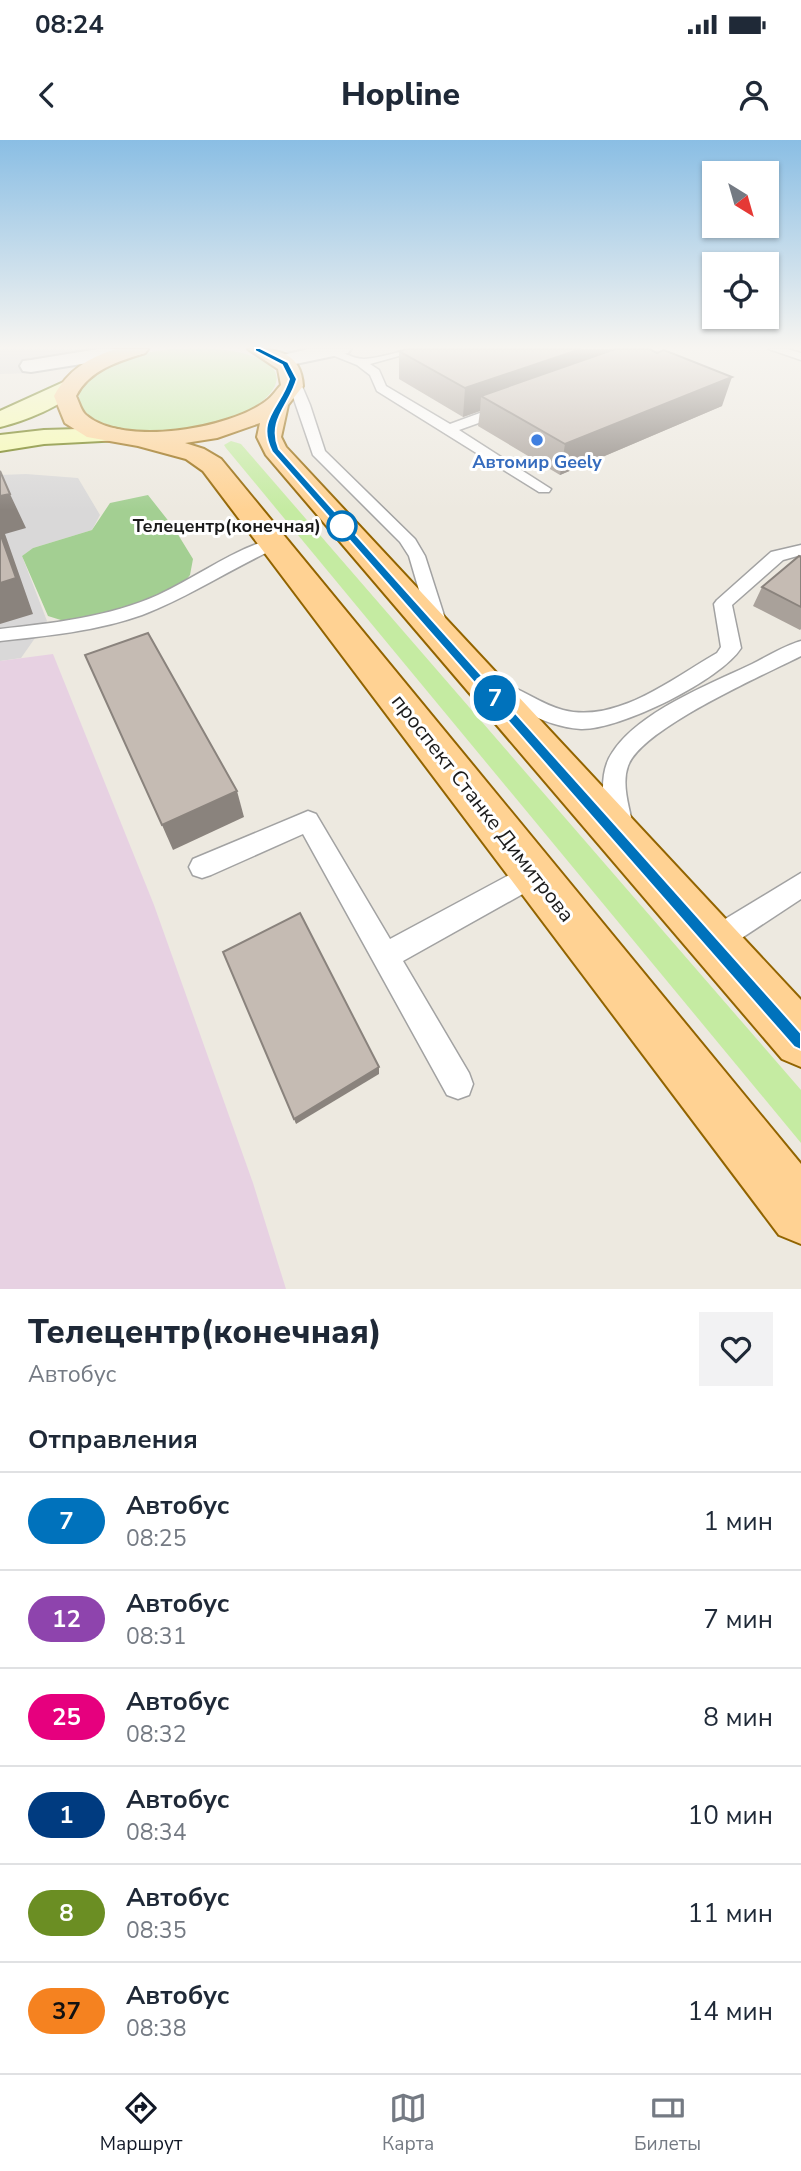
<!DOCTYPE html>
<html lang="ru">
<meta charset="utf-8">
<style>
:root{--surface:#fff;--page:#f2f2f3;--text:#1f2937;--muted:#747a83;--line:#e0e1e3;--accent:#111827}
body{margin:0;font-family:"Nunito Sans",sans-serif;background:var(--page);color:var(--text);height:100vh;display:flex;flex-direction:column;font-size:26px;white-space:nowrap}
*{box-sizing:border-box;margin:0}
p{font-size:23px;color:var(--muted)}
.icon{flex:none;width:38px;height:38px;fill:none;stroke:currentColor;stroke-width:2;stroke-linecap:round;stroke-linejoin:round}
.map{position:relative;height:1149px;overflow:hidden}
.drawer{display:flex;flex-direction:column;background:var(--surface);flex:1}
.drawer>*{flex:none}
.badge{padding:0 14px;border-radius:23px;font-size:24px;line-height:46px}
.needle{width:46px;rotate:143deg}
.fabs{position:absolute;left:702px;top:21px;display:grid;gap:14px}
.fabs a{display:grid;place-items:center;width:77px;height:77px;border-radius:0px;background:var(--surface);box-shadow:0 2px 5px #0004;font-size:35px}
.map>.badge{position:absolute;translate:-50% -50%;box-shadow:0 0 0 4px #fff}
h2{padding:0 28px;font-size:26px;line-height:63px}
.round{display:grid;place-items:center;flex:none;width:74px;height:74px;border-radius:0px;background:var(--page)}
.overview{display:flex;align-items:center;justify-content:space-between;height:119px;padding:0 28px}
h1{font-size:33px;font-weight:800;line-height:52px}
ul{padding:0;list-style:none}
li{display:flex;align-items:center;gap:21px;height:98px;padding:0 28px;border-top:2px solid var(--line)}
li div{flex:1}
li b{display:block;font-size:26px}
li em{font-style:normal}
li .badge{min-width:77px;font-weight:700;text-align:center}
.status{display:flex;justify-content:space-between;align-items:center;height:49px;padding:0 35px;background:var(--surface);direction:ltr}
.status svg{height:19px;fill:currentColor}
header{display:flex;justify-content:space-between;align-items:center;height:91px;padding:0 28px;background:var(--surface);font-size:32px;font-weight:800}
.tab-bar{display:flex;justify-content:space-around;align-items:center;height:98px;border-top:2px solid var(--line);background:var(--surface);font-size:19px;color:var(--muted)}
.tab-bar a{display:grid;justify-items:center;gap:4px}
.tab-bar .selected{color:var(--accent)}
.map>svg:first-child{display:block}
</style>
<div class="status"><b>08:24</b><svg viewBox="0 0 49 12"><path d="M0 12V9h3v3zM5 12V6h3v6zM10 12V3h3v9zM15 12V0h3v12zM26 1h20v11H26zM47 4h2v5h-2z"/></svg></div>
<header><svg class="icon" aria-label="back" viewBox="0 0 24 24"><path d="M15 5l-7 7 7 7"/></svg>Hopline<svg class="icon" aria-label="person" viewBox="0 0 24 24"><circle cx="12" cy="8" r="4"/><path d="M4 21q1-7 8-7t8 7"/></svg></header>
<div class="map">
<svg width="801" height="1149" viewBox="0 0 801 1149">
<rect width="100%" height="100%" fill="#ede9e0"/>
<g fill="#d9d8d8">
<path d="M0,209H106L35,233L0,234Z"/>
<path d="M26,334L78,338L100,375L92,390L33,408L22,416L47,481L21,518L0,521V335Z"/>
</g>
<path fill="#e7d1e2" d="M53,514L154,765L253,1043L286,1149H0V521Z"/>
<g fill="#c5eba2">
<path d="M172,209C195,209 219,207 242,213C311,231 262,269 223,282C188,294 141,296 106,284C92,279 79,271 79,254C92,221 141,213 172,209Z"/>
<path d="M231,301L241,304L801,950V1003L226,308L224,305Z"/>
</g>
<path fill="#a3cf92" d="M148,355L174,388L193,419L190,435L182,445L125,470L64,481L48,476L22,416L33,408L92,390L110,363Z"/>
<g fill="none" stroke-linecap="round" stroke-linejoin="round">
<g stroke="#a2a2a2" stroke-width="3">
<g id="service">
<path d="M327,209C340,209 351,219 364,219C383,218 401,209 424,209L370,224L379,230L386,246L450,284L499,266H509V272L459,290L551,349L549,352H539L377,251L370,235L357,225L327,213Z"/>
<path d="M769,209H787L801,213V220Z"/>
<path d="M293,235L299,239L310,265L325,311L415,399L425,416L449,491L447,495H433L431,491L409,416L400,402L313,315L287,239Z"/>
<path d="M275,398L283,403L281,406C233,427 190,457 142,475C97,491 47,496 0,501V489C54,483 109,477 158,455C197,437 233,409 275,398Z"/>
<path d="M801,405V415L783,420L732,465L741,508C721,540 620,590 581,589C560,588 538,579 520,569C510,564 495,559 489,549L492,544L499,542C521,548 540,564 563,570C617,584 673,538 717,513L721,507L714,464L717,460L771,412Z"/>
<path d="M801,501V516C764,535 642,588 628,626C621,645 630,670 634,690L631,697L622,700L613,697C603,675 597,635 612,613C638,572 708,545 752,524C768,516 784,506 801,501Z"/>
<path d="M308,671L316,674L390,799L526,726L535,723L544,726L548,734L544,742L403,821L469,933L473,944L469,955L458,959L447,955L303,694L211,735L202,738L193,735L189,727L193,719Z"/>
<path d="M801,733V759L722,811L712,815L702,811L698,802L702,793Z"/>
</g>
</g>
<g stroke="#a2a2a2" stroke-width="4">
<path id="minor" d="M309,209H351L348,213L281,227L274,225L270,221L274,217Z"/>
</g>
<g stroke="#a2a2a2" stroke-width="4">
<path id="tertiary" d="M98,209H148L145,213L138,215L31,232L23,231L20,226L23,221L31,220Z"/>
</g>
<g stroke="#657400" stroke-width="4">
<g id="secondary">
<path d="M68,240L76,242L79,247C67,265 21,282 0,287V271Z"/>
<path d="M112,288L121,290L124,295L121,300L44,304L0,311V295L44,290Z"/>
</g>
</g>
<g stroke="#926400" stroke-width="4">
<path id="primary" d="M116,209H148L145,213C119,221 89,230 76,256C79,262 81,271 86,275C123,307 229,289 266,261C272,257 276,250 281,245L278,229L248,209C276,209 301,211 303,246L288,265L281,297L286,307L801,860V927L782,919L266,315L257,297L260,283L217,298L185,303L204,309L221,319L801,1024V1104L779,1095L203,331L186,319L138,306L87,297L65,283L54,256C68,230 88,218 116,209Z"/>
</g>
<use href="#service" fill="#fff" fill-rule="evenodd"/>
<use href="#minor" fill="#fff" fill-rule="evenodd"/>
<use href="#tertiary" fill="#fff" fill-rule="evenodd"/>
<use href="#secondary" fill="#f7fcaf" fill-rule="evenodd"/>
<use href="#primary" fill="#ffd293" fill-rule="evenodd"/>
</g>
<g fill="#a9a19a">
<path d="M399,211L722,266L560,335L478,286L480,271L463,277L399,239Z"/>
<path d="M801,417V489L800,490L753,466L762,447Z"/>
</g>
<g fill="#8a837d">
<path d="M581,209H616L481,256L480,271L463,277L465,248Z"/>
<path d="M732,237L722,266L560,335L565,304Z"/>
<path d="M10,354L26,388L5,394L33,474L0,484V356Z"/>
<path d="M237,651L244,677L173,710L162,685Z"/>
<path d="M379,927V934L296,984L294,979Z"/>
</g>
<g fill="#c5bbb3" stroke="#8a837d" stroke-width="2">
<path d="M407,209H581L465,248L399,211Z"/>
<path d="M615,209H649L657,213L664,210L732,237L565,304L481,256Z"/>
<path d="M0,331L10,354L0,356Z"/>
<path d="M0,393L16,438L0,443Z"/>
<path d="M799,416L801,417V467L762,447Z"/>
<path d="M148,493L237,651L162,685L85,515Z"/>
<path d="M300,773L379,927L294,979L223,812Z"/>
</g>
<linearGradient id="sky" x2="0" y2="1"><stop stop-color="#8abee4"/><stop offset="0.56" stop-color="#f7f5f1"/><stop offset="1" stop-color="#f7f5f1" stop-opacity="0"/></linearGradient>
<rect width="801" height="370" fill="url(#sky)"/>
<path fill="#0072bc" stroke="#fff" stroke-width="2" d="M255,208H260L288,222L297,239C290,265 267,280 279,309L630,701L801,893V910L794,907L272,312C255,279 281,267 289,239L282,225L255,211Z"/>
<circle fill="#3f7fe0" stroke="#fff" stroke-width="2.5" cx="537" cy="300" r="7"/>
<circle fill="#fff" stroke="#0072bc" stroke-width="3.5" cx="342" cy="386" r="14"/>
<g text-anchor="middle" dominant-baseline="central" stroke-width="6" stroke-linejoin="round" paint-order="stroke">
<g font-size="18" font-weight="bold" fill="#366cbe" stroke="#fff">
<text x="537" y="322">Автомир Geely</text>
</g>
<g font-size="18" font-weight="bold" fill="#1b1b1b" stroke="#fff" text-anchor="end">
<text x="321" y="386">Телецентр(конечная)</text>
</g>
<g font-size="21" fill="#1b1b1b" stroke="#fff">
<text transform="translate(483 668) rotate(52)">проспект Станке Димитрова</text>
</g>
</g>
</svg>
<div class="fabs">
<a><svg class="needle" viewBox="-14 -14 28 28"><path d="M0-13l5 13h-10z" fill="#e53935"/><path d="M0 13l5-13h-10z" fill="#747a83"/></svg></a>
<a><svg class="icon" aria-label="locate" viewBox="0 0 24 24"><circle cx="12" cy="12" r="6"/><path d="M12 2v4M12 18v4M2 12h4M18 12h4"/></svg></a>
</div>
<b class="badge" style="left:495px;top:558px;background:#0072bc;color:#fff">7</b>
</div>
<section class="drawer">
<div class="overview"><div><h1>Телецентр(конечная)</h1><p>Автобус</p></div><a class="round"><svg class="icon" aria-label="heart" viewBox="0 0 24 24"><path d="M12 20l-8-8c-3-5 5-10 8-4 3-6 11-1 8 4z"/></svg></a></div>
<h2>Отправления</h2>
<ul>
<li><span class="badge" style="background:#0072bc;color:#fff">7</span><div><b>Автобус</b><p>08:25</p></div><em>1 мин</em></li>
<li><span class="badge" style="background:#8e44ad;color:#fff">12</span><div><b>Автобус</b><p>08:31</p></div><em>7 мин</em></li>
<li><span class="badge" style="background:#e6007e;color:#fff">25</span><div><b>Автобус</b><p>08:32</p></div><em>8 мин</em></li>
<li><span class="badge" style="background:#003b80;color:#fff">1</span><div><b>Автобус</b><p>08:34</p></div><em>10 мин</em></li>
<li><span class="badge" style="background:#6b8e23;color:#fff">8</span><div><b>Автобус</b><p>08:35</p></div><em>11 мин</em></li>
<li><span class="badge" style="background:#f58220;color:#111">37</span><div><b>Автобус</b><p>08:38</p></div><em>14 мин</em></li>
</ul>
</section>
<nav class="tab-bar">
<a class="selected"><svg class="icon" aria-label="directions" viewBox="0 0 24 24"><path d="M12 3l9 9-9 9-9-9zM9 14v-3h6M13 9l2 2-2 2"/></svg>Маршрут</a>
<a><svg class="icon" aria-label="map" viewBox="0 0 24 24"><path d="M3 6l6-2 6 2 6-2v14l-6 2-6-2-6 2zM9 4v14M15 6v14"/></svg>Карта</a>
<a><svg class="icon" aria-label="tickets" viewBox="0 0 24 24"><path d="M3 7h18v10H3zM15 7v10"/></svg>Билеты</a>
</nav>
